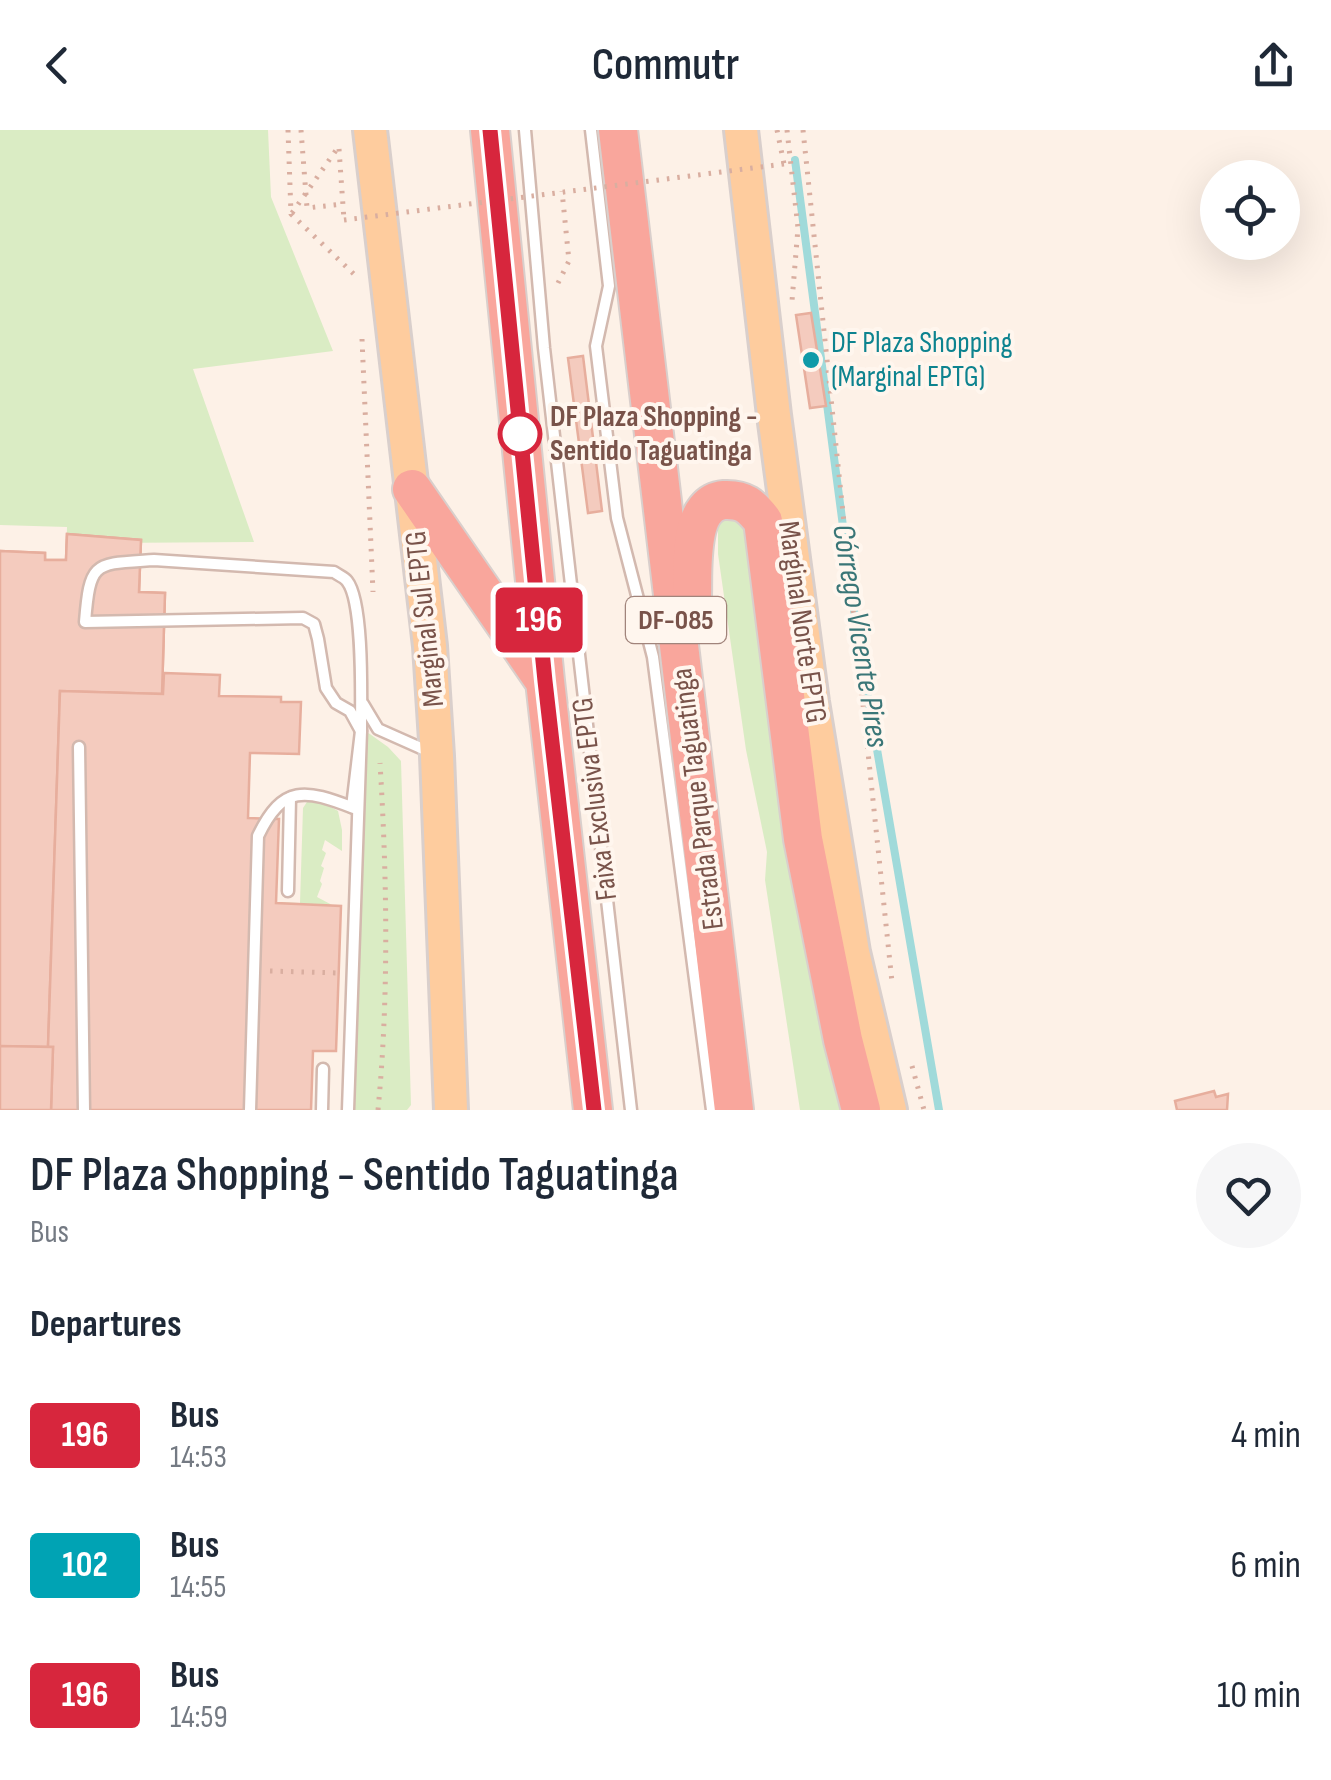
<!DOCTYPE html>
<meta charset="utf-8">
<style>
:root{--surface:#fff;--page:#f6f6f7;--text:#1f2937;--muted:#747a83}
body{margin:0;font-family:"Sofia Sans Condensed",sans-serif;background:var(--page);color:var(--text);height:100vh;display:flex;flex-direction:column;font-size:38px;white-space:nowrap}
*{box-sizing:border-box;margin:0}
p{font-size:32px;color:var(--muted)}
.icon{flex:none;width:55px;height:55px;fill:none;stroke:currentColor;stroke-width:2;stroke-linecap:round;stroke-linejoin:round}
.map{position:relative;height:980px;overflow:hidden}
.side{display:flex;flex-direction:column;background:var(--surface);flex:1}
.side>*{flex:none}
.badge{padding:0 20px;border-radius:8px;font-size:35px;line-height:65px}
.tools{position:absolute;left:1200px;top:30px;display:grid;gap:20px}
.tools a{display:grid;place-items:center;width:100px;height:100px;border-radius:50%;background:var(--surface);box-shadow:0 10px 40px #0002;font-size:50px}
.map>.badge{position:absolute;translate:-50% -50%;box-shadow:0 0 0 5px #fff}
h2{padding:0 30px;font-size:38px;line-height:90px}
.round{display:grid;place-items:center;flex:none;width:105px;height:105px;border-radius:52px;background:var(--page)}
.head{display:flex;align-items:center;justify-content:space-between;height:170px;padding:0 30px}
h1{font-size:48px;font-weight:600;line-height:75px}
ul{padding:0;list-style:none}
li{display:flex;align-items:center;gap:30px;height:130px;padding:0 30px}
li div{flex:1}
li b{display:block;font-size:38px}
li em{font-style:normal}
li .badge{min-width:110px;font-weight:700;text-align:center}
header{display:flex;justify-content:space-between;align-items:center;height:130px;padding:0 30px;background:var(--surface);font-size:45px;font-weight:600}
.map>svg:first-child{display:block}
</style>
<header><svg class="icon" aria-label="back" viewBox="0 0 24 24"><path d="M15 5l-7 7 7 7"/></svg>Commutr<svg class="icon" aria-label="share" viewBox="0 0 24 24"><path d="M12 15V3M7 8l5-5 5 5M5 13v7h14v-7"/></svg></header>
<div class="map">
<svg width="1331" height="980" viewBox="0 0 1331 980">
<rect width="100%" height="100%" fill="#fdf1e7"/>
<g fill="#daecc4">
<path d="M0,0H268L271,67L333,221L193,239L254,412L104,413L66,435L67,397L0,395Z"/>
<path d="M724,384H745L850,980H800L765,750L767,722L746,620L718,424V397Z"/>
<path d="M367,602L388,617L401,631L411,975L407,980H355L353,975Z"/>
<path d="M313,670L320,671L338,681L342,700V721L325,710L322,720L326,723L321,736L324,738L320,751L322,754L317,767L334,776L270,836L275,772L300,773L303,678L307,672Z"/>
</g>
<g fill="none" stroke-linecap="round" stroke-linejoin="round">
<path stroke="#a0dada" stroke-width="8" d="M795,30L857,503L939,980"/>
</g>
<g fill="#f4cbbe" stroke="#e7ae9d" stroke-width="2.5">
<path d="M811,183L826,276L810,278L796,185Z"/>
<path d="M583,226L602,381L588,383L568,228Z"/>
<path d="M67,404L141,410L139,462L165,463L162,564L60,561L48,917L0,916V903H6V879H0V421L45,423V430H66Z"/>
<path d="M67,404L141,410L139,462L165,463L162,564L60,561L48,917L0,916V421L45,423V430H66Z"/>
<path d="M164,543L220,545L219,566L281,567V572H301L299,624L250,623L248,688L279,689L276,773L341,776L336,921H313L311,980H51L53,917H48L60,561L163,564Z"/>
<path d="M0,916L53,917L51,980H0Z"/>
<path d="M1214,961L1216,967L1228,964L1227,980H1177L1175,971Z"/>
</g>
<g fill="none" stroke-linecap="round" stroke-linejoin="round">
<g stroke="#d3b9af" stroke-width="15">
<g id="lane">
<path d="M525,0L544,218L631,980"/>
<path d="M591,0L609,156L596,216L617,388L653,527L712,980"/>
<path d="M154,430L334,442C338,445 344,447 347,451C364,472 361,571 361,601L350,581L336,573L326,558L318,509L314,494L303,488L85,492C90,430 94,434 154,430Z"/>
<path d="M363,574L378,599L432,623"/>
<path d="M79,617L84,980"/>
<path d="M288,761L290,668"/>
<path d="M250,980L258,706C283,654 305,659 354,678"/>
<path d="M322,980L323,939"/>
<path d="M348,980L361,601L352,677"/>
</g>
</g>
<g stroke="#d9cfcc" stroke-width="38">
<g id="primary">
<path d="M370,0L430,516L437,626L451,980"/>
<path d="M741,0L774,285L812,572L853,822L890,980"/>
</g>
</g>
<g stroke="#d9cfcc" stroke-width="42">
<g id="highway">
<path d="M490,0L545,551L593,980"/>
<path d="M618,0L734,980"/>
<path d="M412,359L541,546"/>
<path d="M692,467C693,441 687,373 724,370C744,369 751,376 763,391L803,709L843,910L861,980"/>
</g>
</g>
<g stroke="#d9aea0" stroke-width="5" stroke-dasharray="2.5 8" stroke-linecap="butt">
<path d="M288,0L291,84L358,148"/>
<path d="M301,0L307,78L343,74"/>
<path d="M777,0L784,34"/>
<path d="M787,0L798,98L792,171"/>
<path d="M803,0L892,852"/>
<path d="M339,19L344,90"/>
<path d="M292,83L339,16"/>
<path d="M558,153L569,131L562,61"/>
<path d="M362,209L373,462"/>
<path d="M270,841L339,843"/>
<path d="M912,936L924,980"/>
<path d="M378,980C389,866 387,748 380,633"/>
</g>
<use href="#lane" stroke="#fff" stroke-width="10"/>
<use href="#primary" stroke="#fecc9e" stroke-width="32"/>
<use href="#highway" stroke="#f9a69c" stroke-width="38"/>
<path stroke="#d9aea0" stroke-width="5" stroke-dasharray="2.5 8" stroke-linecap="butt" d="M344,90L784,34"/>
</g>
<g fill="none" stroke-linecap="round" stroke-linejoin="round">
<g stroke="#fff" stroke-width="22">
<path id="line" d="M490,0L545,551L594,980"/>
</g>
<use href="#line" stroke="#d7263d" stroke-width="15"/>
</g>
<circle fill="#0f9aa8" stroke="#fff6ee" stroke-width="4" cx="811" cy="230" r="10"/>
<circle fill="#fff" stroke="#d7263d" stroke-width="5" cx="520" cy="304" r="20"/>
<g text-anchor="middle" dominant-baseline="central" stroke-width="8" stroke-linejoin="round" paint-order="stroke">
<rect fill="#fff6ee" stroke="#a1847b" stroke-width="2.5" x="626" y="467" width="100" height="46" rx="8"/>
<g font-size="28" font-weight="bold" fill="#79534a">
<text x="676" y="490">DF-085</text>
</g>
<g font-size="30" fill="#0d838f" stroke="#fff6ee" text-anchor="start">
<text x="831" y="213">DF Plaza Shopping<tspan x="831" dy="34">(Marginal EPTG)</tspan></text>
</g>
<g font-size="30" font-weight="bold" fill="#79534a" stroke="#fff6ee" text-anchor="start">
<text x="550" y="287">DF Plaza Shopping -<tspan x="550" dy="34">Sentido Taguatinga</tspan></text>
</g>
<g font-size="30" fill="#79534a" stroke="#fff6ee">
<text transform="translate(425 489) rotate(-96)">Marginal Sul EPTG</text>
<text transform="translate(802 492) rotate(82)">Marginal Norte EPTG</text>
<text transform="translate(595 669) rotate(-97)">Faixa Exclusiva EPTG</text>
<text transform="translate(698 669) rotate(-97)">Estrada Parque Taguatinga</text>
</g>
<g font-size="32" font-style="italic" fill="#3a7677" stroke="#fff6ee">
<text transform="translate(860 506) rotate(81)">Córrego Vicente Pires</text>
</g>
</g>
</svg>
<div class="tools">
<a><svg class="icon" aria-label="locate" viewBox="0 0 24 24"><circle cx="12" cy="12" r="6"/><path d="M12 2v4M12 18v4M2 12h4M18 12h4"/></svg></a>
</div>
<b class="badge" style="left:539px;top:490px;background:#d7263d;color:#fff">196</b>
</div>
<section class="side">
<div class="head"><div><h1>DF Plaza Shopping - Sentido Taguatinga</h1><p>Bus</p></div><a class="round"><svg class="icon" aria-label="heart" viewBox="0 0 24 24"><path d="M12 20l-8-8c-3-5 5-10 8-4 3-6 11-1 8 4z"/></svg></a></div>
<h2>Departures</h2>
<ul>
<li><span class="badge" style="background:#d7263d;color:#fff">196</span><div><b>Bus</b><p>14:53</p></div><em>4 min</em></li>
<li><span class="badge" style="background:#00a3b4;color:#fff">102</span><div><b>Bus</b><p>14:55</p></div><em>6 min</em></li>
<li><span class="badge" style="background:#d7263d;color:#fff">196</span><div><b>Bus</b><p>14:59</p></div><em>10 min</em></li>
</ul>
</section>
